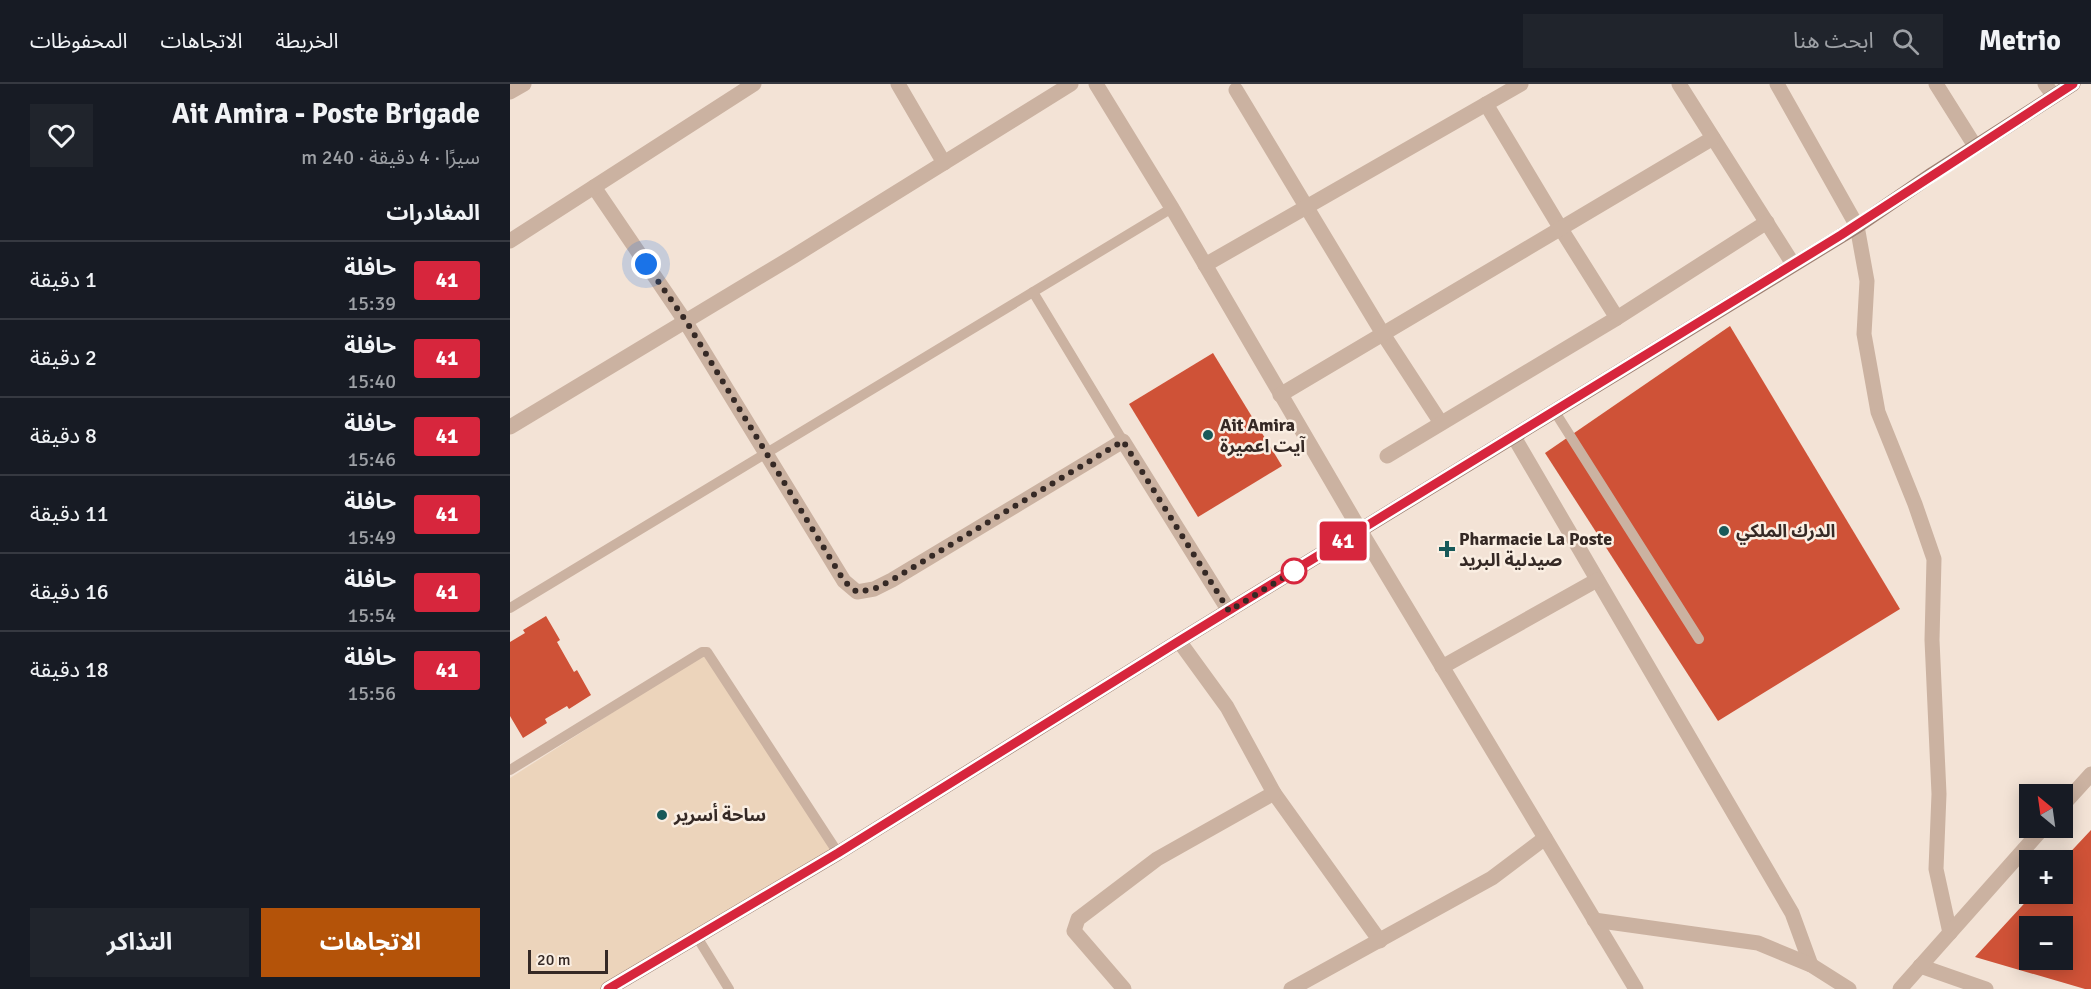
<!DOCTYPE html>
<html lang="ar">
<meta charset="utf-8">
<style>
:root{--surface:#171b24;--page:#20242c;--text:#f1f3f6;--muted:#9ea1a6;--line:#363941;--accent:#b45309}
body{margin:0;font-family:Signika,"Noto Sans Arabic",sans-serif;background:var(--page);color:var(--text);direction:rtl;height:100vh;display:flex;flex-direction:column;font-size:22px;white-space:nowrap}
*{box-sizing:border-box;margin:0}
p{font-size:20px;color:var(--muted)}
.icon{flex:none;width:33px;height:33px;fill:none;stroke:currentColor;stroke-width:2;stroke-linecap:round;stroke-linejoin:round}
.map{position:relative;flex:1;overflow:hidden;direction:ltr}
.drawer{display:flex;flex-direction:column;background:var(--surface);width:510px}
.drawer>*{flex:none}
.badge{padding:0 12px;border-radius:4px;font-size:21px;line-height:39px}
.needle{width:39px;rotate:331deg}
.fabs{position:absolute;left:1509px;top:700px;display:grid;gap:12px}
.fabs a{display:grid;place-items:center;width:54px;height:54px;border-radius:0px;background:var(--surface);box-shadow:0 3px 15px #0003;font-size:30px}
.scale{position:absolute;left:18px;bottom:15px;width:80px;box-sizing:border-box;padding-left:6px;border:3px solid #352925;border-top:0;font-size:16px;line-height:21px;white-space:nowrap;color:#352925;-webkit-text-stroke:4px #faeee2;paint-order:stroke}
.you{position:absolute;width:30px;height:30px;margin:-15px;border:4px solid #fff;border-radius:50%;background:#1a73e8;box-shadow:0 0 0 9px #1a73e833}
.map>.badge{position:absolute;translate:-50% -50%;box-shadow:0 0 0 3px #fff}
h2{padding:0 30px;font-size:22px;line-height:54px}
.round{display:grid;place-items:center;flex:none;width:63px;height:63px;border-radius:0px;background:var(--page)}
.summary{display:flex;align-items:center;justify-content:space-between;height:102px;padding:0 30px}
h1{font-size:28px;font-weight:700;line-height:45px}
.cta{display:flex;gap:12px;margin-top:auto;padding:12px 30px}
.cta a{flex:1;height:69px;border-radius:0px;background:var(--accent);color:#fff;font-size:24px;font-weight:700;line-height:69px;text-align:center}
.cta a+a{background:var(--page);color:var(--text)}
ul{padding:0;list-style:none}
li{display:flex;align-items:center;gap:18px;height:78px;padding:0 30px;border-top:2px solid var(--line)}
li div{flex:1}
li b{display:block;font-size:22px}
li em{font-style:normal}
li .badge{min-width:66px;font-weight:700;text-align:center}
header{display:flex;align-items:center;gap:36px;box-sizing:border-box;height:84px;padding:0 30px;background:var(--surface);border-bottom:2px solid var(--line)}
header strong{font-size:28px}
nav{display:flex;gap:33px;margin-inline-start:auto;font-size:21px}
.search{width:420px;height:54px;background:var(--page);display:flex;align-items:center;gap:15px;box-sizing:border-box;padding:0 21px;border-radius:0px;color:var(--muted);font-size:22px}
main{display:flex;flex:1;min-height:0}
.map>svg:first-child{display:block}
</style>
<header>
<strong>Metrio</strong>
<div class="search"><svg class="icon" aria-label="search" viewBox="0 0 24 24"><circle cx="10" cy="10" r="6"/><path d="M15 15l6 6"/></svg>ابحث هنا</div>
<nav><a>الخريطة</a><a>الاتجاهات</a><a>المحفوظات</a></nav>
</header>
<main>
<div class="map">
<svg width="1581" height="905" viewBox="0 0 1581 905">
<rect width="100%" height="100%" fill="#f3e3d6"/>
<path fill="#ecd4bb" d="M197,568L328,769L98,905H0V694Z"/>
<g fill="#cf5237" fill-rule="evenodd">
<path d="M1220,242L1390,525L1208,637L1035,369Z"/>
<path d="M703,269L772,382L688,433L619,320Z"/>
<path d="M36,532L50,556L47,558L64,588L67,586L81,611L59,625L57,622L35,635L37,639L13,654L0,632V558L15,549L13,546Z"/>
<path d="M1581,746V905H1575L1465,873L1523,810H1552V777ZM1520,843H1552V876H1520Z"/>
</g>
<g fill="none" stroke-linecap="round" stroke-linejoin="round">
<g stroke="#cbb2a1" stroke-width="10">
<path d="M523,208L613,357"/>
<path d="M1045,328L1189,555"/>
<path d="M0,524L662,124"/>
<path d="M0,686L192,568H197L328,769"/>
<path d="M187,853L219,905"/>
</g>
<g stroke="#cbb2a1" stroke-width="15">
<path d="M388,0L434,79"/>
<path d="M586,0L662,124L850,446L1126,905"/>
<path d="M1169,0L1283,180"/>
<path d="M1267,0L1347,142L1357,197L1354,250L1368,328L1405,420L1424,475L1422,556L1429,710L1426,785L1440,849"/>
<path d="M1426,0L1465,62"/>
<path d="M1535,0L1544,12"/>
<path d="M726,6L873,250L931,339"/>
<path d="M0,8L14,0"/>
<path d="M976,20L1051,145L1107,234"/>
<path d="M84,103L175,237L334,497L347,508L364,505L382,496L613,357L719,527"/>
<path d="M0,157L244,0"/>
<path d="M695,181L1011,0"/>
<path d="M770,311L1203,54"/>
<path d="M0,343L284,172L561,0"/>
<path d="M1004,353L1282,829L1301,881"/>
<path d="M877,372L1107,234L1257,138"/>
<path d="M669,557L717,623L764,709L870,857"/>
<path d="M932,583L1087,496"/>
<path d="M1552,722L1581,690"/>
<path d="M1084,836L1248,859L1301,881L1339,905"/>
<path d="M1410,882L1476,905"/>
<path d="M614,905L564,847L568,835L647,775L764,709"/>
<path d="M781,905L982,794L1035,754"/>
<path d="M1390,905L1533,744"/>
</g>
<path stroke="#9f8073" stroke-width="15" d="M98,905L328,769L669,557L1347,142L1423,90L1563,0"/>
</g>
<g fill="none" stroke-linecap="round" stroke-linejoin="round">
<g stroke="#fff" stroke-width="14">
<path id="line" d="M98,905L328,769L669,557L1331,151L1563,0"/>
</g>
<use href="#line" stroke="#d7263d" stroke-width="9"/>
<path stroke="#352925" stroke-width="6" stroke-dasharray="0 10.8" d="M136,180L176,237L334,497L347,508L364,505L382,496L613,357L719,527L784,487"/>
</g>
<g fill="#175959" stroke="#faeee2" stroke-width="2">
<circle cx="698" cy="351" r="6"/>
<circle cx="1214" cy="447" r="6"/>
<path d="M934 456h6v6h6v6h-6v6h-6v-6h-6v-6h6z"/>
<circle cx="152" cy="731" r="6"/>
</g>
<circle fill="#fff" stroke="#d7263d" stroke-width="3" cx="784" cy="487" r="12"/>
<g text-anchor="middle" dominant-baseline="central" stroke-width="5" stroke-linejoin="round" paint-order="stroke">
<g font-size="18" font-weight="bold" fill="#352925" stroke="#faeee2" text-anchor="start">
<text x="710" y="341">Ait Amira<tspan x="710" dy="21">آيت اعميرة</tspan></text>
<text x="1226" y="447">الدرك الملكي</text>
<text x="949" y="455">Pharmacie La Poste<tspan x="949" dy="21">صيدلية البريد</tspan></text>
<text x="164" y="731">ساحة أسرير</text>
</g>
</g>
</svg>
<div class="fabs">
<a><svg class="needle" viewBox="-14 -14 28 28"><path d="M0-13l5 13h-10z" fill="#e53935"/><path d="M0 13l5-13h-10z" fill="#9ea1a6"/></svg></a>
<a>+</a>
<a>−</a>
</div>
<div class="scale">20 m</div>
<div class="you" style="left:136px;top:180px"></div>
<b class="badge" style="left:833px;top:457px;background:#d7263d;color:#fff">41</b>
</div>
<section class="drawer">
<div class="summary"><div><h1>Ait Amira - Poste Brigade</h1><p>سيرًا · 4 دقيقة · 240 m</p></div><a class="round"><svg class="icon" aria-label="heart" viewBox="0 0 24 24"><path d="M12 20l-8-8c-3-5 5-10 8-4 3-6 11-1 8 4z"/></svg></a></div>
<h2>المغادرات</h2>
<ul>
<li><span class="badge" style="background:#d7263d;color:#fff">41</span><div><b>حافلة</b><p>15:39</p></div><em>1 دقيقة</em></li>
<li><span class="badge" style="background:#d7263d;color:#fff">41</span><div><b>حافلة</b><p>15:40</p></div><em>2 دقيقة</em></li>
<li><span class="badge" style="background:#d7263d;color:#fff">41</span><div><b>حافلة</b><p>15:46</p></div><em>8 دقيقة</em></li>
<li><span class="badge" style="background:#d7263d;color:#fff">41</span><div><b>حافلة</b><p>15:49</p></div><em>11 دقيقة</em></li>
<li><span class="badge" style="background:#d7263d;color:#fff">41</span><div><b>حافلة</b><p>15:54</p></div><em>16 دقيقة</em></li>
<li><span class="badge" style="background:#d7263d;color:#fff">41</span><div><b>حافلة</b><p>15:56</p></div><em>18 دقيقة</em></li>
</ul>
<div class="cta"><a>الاتجاهات</a><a>التذاكر</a></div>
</section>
</main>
